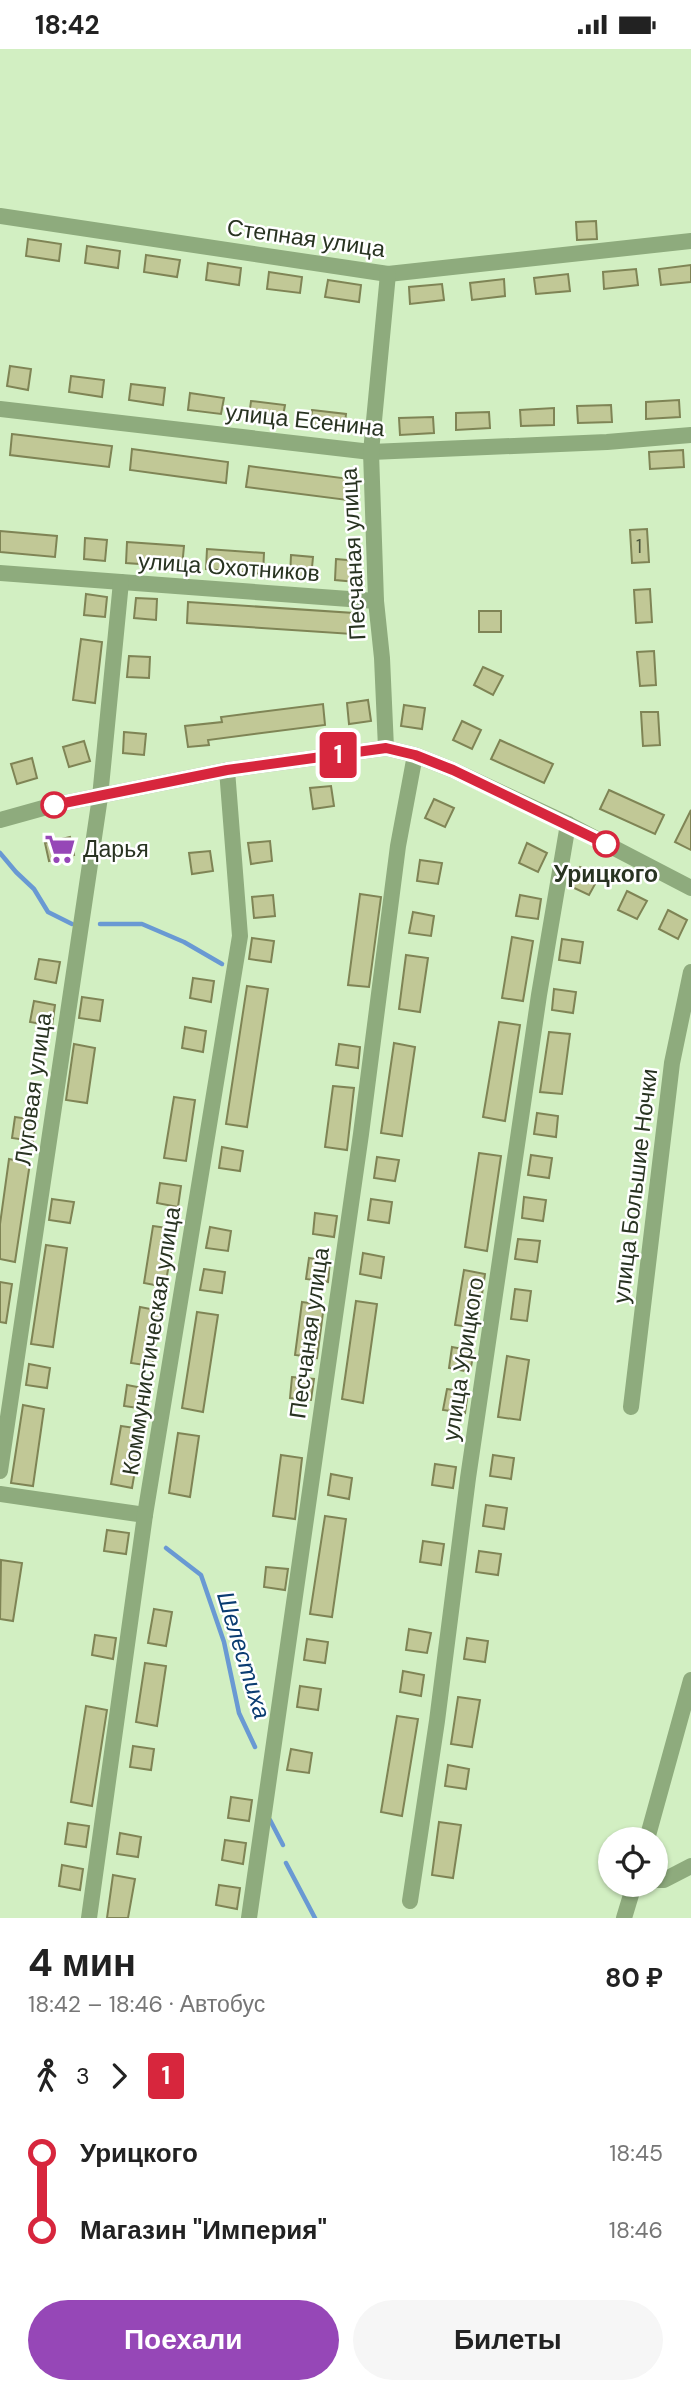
<!DOCTYPE html>
<html lang="ru">
<meta charset="utf-8">
<style>
:root{--surface:#fff;--page:#f6f6f6;--text:#222;--muted:#767676;--accent:#9647b7}
body{margin:0;font-family:"DM Sans",sans-serif;background:var(--page);color:var(--text);height:100vh;display:flex;flex-direction:column;font-size:26px;white-space:nowrap}
*{box-sizing:border-box;margin:0}
p{font-size:23px;color:var(--muted)}
.icon{flex:none;width:38px;height:38px;fill:none;stroke:currentColor;stroke-width:2;stroke-linecap:round;stroke-linejoin:round}
.map{position:relative;height:1869px;overflow:hidden}
.side{display:flex;flex-direction:column;background:var(--surface);flex:1}
.side>*{flex:none}
.badge{padding:0 14px;border-radius:5px;font-size:24px;line-height:46px}
.fabs{position:absolute;left:598px;top:1778px;display:grid;gap:14px}
.fabs a{display:grid;place-items:center;width:70px;height:70px;border-radius:50%;background:var(--surface);box-shadow:0 2px 5px #0004;font-size:35px}
.map>.badge{position:absolute;translate:-50% -50%;box-shadow:0 0 0 4px #fff}
.legs{display:flex;align-items:center;gap:10px;height:77px;padding:0 28px;font-size:23px}
.legs p{margin-inline-start:auto}
.head{display:flex;align-items:center;justify-content:space-between;height:119px;padding:0 28px}
h1{font-size:38px;font-weight:700;line-height:52px}
.button{display:flex;gap:14px;margin-top:auto;padding:14px 28px}
.button a{flex:1;height:80px;border-radius:42px;background:var(--accent);color:#fff;font-size:28px;font-weight:700;line-height:80px;text-align:center}
.button a+a{background:var(--page);color:var(--text)}
ul{padding:0 28px;list-style:none}
li{display:flex;align-items:center;gap:24px;height:77px;font-size:26px}
li i{display:grid;place-items:center;width:10px;height:100%;margin:0 9px;background:currentColor}
li i::after{content:'';width:18px;height:18px;margin:-9px;border:5px solid;border-radius:50%;background:var(--surface)}
li p{margin-inline-start:auto}
li:first-child i{background:linear-gradient(#0000 50%,currentColor 0)}
li:last-child i{background:linear-gradient(currentColor 50%,#0000 0)}
.status{display:flex;justify-content:space-between;align-items:center;height:49px;padding:0 35px;background:var(--surface);direction:ltr}
.status svg{height:19px;fill:currentColor}
.map>svg:first-child{display:block}
</style>
<div class="status"><b>18:42</b><svg viewBox="0 0 49 12"><path d="M0 12V9h3v3zM5 12V6h3v6zM10 12V3h3v9zM15 12V0h3v12zM26 1h20v11H26zM47 4h2v5h-2z"/></svg></div>
<div class="map">
<svg width="691" height="1869" viewBox="0 0 691 1869">
<rect width="100%" height="100%" fill="#d2efc2"/>
<g fill="none" stroke-linecap="round" stroke-linejoin="round">
<g stroke="#6999d3" stroke-width="4.5">
<path d="M0,804L16,823L34,840L48,863L72,875"/>
<path d="M100,875H142L184,893L222,915"/>
<path d="M166,1499L201,1526L224,1593L239,1664L255,1698"/>
<path d="M270,1771L283,1796"/>
<path d="M286,1814L315,1869"/>
</g>
</g>
<g fill="#c1c896" stroke="#7f8455" stroke-width="2">
<path d="M596,172L597,190L577,191L576,173Z"/>
<path d="M28,190L61,195L59,212L26,207Z"/>
<path d="M87,197L120,202L118,219L85,214Z"/>
<path d="M146,206L180,211L177,228L144,223Z"/>
<path d="M208,214L241,219L239,236L206,231Z"/>
<path d="M691,216V233L661,236L659,220Z"/>
<path d="M636,220L638,236L604,240L603,223Z"/>
<path d="M269,223L302,228L300,244L267,240Z"/>
<path d="M568,225L570,242L536,245L534,229Z"/>
<path d="M504,230L505,247L472,251L470,234Z"/>
<path d="M328,231L361,236L359,253L325,248Z"/>
<path d="M442,235L444,251L410,255L409,238Z"/>
<path d="M10,317L31,320L28,341L7,337Z"/>
<path d="M71,327L104,331L102,348L69,343Z"/>
<path d="M131,335L165,339L163,356L129,351Z"/>
<path d="M190,344L224,349L221,365L188,361Z"/>
<path d="M679,351L680,368L646,370V353Z"/>
<path d="M251,352L285,356L282,373L249,368Z"/>
<path d="M611,356L612,373L578,374L577,357Z"/>
<path d="M554,359V376L521,377L520,361Z"/>
<path d="M312,361L346,365L344,382L310,378Z"/>
<path d="M489,363L490,379L456,381V364Z"/>
<path d="M433,368L434,384L400,386L399,369Z"/>
<path d="M12,385L112,397L109,418L10,406Z"/>
<path d="M132,400L228,413L226,434L130,421Z"/>
<path d="M683,401L684,418L650,420L649,403Z"/>
<path d="M249,417L350,430L347,451L246,438Z"/>
<path d="M647,480L649,513L632,514L630,481Z"/>
<path d="M0,482L57,487L55,508L0,503Z"/>
<path d="M85,489L107,491L105,512L84,510Z"/>
<path d="M127,493L184,497L182,518L126,514Z"/>
<path d="M207,500L264,504L263,525L206,520Z"/>
<path d="M291,506L313,508L311,529L290,528Z"/>
<path d="M336,510L358,512L356,533L335,531Z"/>
<path d="M650,540L652,573L636,574L634,541Z"/>
<path d="M86,545L107,548L105,568L84,566Z"/>
<path d="M136,549L157,550L156,571L134,569Z"/>
<path d="M188,553L354,564L352,585L187,574Z"/>
<rect x="479" y="562" width="22" height="21"/>
<path d="M81,590L102,593L95,654L73,651Z"/>
<path d="M654,602L656,636L640,637L637,603Z"/>
<path d="M129,607L150,608L149,629L127,628Z"/>
<path d="M483,618L503,627L493,646L474,636Z"/>
<path d="M368,651L371,672L349,675L347,654Z"/>
<path d="M323,655L325,676L208,691L209,696L188,698L185,677L222,673L221,668Z"/>
<path d="M404,656L425,659L422,680L401,677Z"/>
<path d="M641,663H658L660,696L643,697Z"/>
<path d="M462,672L481,681L472,700L453,691Z"/>
<path d="M124,683L146,685L144,706L123,704Z"/>
<path d="M500,691L553,715L544,734L491,710Z"/>
<path d="M84,692L90,712L69,718L63,698Z"/>
<path d="M32,709L37,729L17,735L11,715Z"/>
<path d="M331,737L334,757L313,760L310,739Z"/>
<path d="M609,741L664,766L655,785L600,760Z"/>
<path d="M434,750L454,759L445,778L425,769Z"/>
<path d="M691,761V801L675,793Z"/>
<path d="M70,788L74,806L49,812L45,794Z"/>
<path d="M270,792L272,812L251,815L248,794Z"/>
<path d="M527,794L547,804L538,823L519,814Z"/>
<path d="M210,802L213,822L192,825L189,804Z"/>
<path d="M420,811L442,814L438,835L417,832Z"/>
<path d="M580,818L599,828L589,846L570,837Z"/>
<path d="M627,842L647,852L637,870L618,861Z"/>
<path d="M360,845L381,848L369,938L348,936Z"/>
<path d="M273,846L275,867L254,869L252,848Z"/>
<path d="M520,846L541,850L538,870L516,867Z"/>
<path d="M668,861L687,871L678,890L659,880Z"/>
<path d="M413,863L434,867L431,887L409,884Z"/>
<path d="M512,888L533,892L523,952L502,949Z"/>
<path d="M252,889L274,892L271,913L249,910Z"/>
<path d="M562,890L583,893L580,914L559,911Z"/>
<path d="M406,906L428,909L420,963L399,960Z"/>
<path d="M39,910L60,913L56,934L35,930Z"/>
<path d="M193,929L214,932L211,953L190,949Z"/>
<path d="M247,937L268,940L247,1078L226,1075Z"/>
<path d="M554,940L576,943L573,964L552,961Z"/>
<path d="M82,948L103,951L100,972L79,969Z"/>
<path d="M34,952L55,956L52,977L30,973Z"/>
<path d="M499,973L520,976L505,1072L483,1068Z"/>
<path d="M185,978L206,982L203,1003L182,999Z"/>
<path d="M549,983L570,985L562,1045L540,1043Z"/>
<path d="M394,994L415,998L402,1087L381,1084Z"/>
<path d="M74,995L95,999L87,1054L66,1051Z"/>
<path d="M339,995L360,998L358,1019L336,1016Z"/>
<path d="M333,1037L354,1039L347,1101L325,1098Z"/>
<path d="M174,1048L195,1051L186,1112L164,1109Z"/>
<path d="M537,1064L558,1067L556,1088L534,1085Z"/>
<path d="M15,1068L36,1071L33,1092L12,1089Z"/>
<path d="M222,1098L243,1102L240,1122L219,1119Z"/>
<path d="M479,1104L501,1107L487,1202L465,1198Z"/>
<path d="M531,1106L552,1109L549,1129L528,1126Z"/>
<path d="M377,1108L399,1111L395,1132L374,1129Z"/>
<path d="M9,1110L30,1114L15,1213L0,1210V1175Z"/>
<path d="M160,1134L181,1137L178,1158L157,1154Z"/>
<path d="M524,1148L546,1151L543,1172L522,1169Z"/>
<path d="M52,1150L74,1153L70,1174L49,1171Z"/>
<path d="M371,1150L392,1153L389,1174L368,1171Z"/>
<path d="M315,1164L337,1167L334,1188L313,1185Z"/>
<path d="M153,1177L175,1180L165,1238L144,1234Z"/>
<path d="M210,1178L231,1182L228,1202L206,1199Z"/>
<path d="M518,1190L540,1192L537,1213L515,1210Z"/>
<path d="M46,1196L67,1199L53,1298L31,1295Z"/>
<path d="M363,1204L384,1208L381,1229L360,1225Z"/>
<path d="M309,1209L330,1212L328,1233L306,1230Z"/>
<path d="M204,1220L225,1223L222,1244L200,1241Z"/>
<path d="M464,1221L485,1225L477,1279L455,1276Z"/>
<path d="M0,1233L12,1235L6,1274L0,1273Z"/>
<path d="M515,1240L531,1242L527,1272L511,1270Z"/>
<path d="M356,1252L377,1255L363,1354L342,1350Z"/>
<path d="M302,1253L324,1256L317,1309L295,1306Z"/>
<path d="M140,1258L161,1262L152,1317L131,1314Z"/>
<path d="M197,1263L218,1266L203,1363L182,1359Z"/>
<path d="M452,1298L474,1302L470,1323L449,1319Z"/>
<path d="M507,1307L529,1311L520,1371L498,1368Z"/>
<path d="M29,1315L50,1319L47,1339L26,1336Z"/>
<path d="M292,1328L314,1330L311,1351L290,1349Z"/>
<path d="M127,1336L148,1340L145,1360L124,1357Z"/>
<path d="M447,1340L468,1343L465,1364L443,1361Z"/>
<path d="M23,1356L44,1360L33,1437L11,1434Z"/>
<path d="M121,1377L142,1380L132,1439L111,1435Z"/>
<path d="M178,1384L199,1387L190,1448L169,1444Z"/>
<path d="M281,1406L302,1409L295,1470L273,1467Z"/>
<path d="M493,1406L514,1409L511,1430L490,1427Z"/>
<path d="M435,1415L456,1418L453,1439L432,1436Z"/>
<path d="M331,1425L352,1429L349,1450L328,1446Z"/>
<path d="M486,1456L507,1459L504,1480L483,1477Z"/>
<path d="M325,1467L346,1470L332,1568L310,1565Z"/>
<path d="M107,1481L129,1484L126,1505L104,1502Z"/>
<path d="M423,1492L444,1495L441,1516L420,1513Z"/>
<path d="M479,1502L501,1505L498,1526L476,1523Z"/>
<path d="M1,1511L22,1514L13,1572L0,1570Z"/>
<path d="M266,1518L288,1520L285,1541L264,1538Z"/>
<path d="M154,1560L172,1563L166,1597L148,1594Z"/>
<path d="M409,1580L431,1584L427,1604L406,1601Z"/>
<path d="M95,1586L116,1589L113,1610L92,1606Z"/>
<path d="M467,1589L488,1592L485,1613L464,1610Z"/>
<path d="M307,1590L328,1593L325,1614L304,1611Z"/>
<path d="M145,1614L166,1617L157,1677L136,1673Z"/>
<path d="M403,1622L424,1626L421,1647L400,1643Z"/>
<path d="M300,1637L321,1640L318,1661L297,1658Z"/>
<path d="M458,1648L480,1651L472,1698L451,1695Z"/>
<path d="M86,1657L107,1661L92,1757L71,1753Z"/>
<path d="M397,1667L418,1670L402,1767L381,1763Z"/>
<path d="M133,1697L154,1700L151,1721L130,1718Z"/>
<path d="M291,1700L312,1704L309,1724L287,1721Z"/>
<path d="M448,1716L469,1720L466,1740L445,1737Z"/>
<path d="M231,1748L252,1751L249,1772L228,1769Z"/>
<path d="M439,1773L461,1776L453,1829L432,1826Z"/>
<path d="M68,1774L89,1777L86,1798L65,1795Z"/>
<path d="M120,1784L141,1788L138,1808L117,1805Z"/>
<path d="M225,1791L246,1794L243,1815L222,1811Z"/>
<path d="M62,1816L83,1820L80,1841L59,1837Z"/>
<path d="M113,1826L135,1830L128,1869H107Z"/>
<path d="M219,1836L240,1839L237,1860L216,1856Z"/>
</g>
<g fill="none" stroke-linecap="round" stroke-linejoin="round">
<g stroke="#8eab7d" stroke-width="16">
<path d="M0,167L388,225L691,192"/>
<path d="M0,360L371,403L607,393L691,386"/>
<path d="M0,524L376,552"/>
<path d="M386,699L382,609L376,552L371,403L388,225"/>
<path d="M0,771L54,756L227,721L386,699L415,706L453,721L568,775L691,839"/>
<path d="M631,1358L672,1014L691,923"/>
<path d="M0,1422L100,748L121,533"/>
<path d="M0,1445L145,1466"/>
<path d="M647,1790L691,1631"/>
<path d="M656,1831H664L691,1817"/>
<path d="M410,1852L437,1672L468,1429L539,946L568,775"/>
<path d="M89,1869L145,1466L240,887L227,721"/>
<path d="M249,1869L361,1085L398,797L415,706"/>
<path d="M624,1869L634,1836"/>
</g>
</g>
<g fill="none" stroke-linecap="round" stroke-linejoin="round">
<g stroke="#fff" stroke-width="16">
<path id="line-1" d="M54,756L227,721L386,699L415,706L453,721L606,795"/>
</g>
<use href="#line-1" stroke="#d7263d" stroke-width="10"/>
</g>
<defs>
<g id="supermarket-bare" transform="scale(2.415)"><path d="M-6-5.5h2.5l.6 2H6L4.5 2H-2.5L-4.4-4H-6ZM-1.5 3.2a1.3 1.3 0 1 0 .1 0ZM3 3.2a1.3 1.3 0 1 0 .1 0Z" fill="#9647b7" stroke="#fff" stroke-width="2.5" paint-order="stroke"/></g>
</defs>
<g fill-rule="evenodd">
<use href="#supermarket-bare" x="60" y="800"/>
</g>
<g fill="#fff" stroke="#d7263d" stroke-width="3.5">
<circle cx="54" cy="756" r="12"/>
<circle cx="606" cy="795" r="12"/>
</g>
<g text-anchor="middle" dominant-baseline="central" stroke-width="5" stroke-linejoin="round" paint-order="stroke">
<g font-size="19" fill="#4e583e">
<text x="639" y="497">1</text>
</g>
<g font-size="23" fill="#283321" stroke="#fff">
<text transform="translate(306 189) rotate(8)">Степная улица</text>
<text transform="translate(305 371) rotate(6)">улица Есенина</text>
<text transform="translate(353 505) rotate(-93)">Песчаная улица</text>
<text transform="translate(229 518) rotate(4)">улица Охотников</text>
<text transform="translate(33 1040) rotate(-82)">Луговая улица</text>
<text transform="translate(635 1137) rotate(-83)">улица Большие Ночки</text>
<text transform="translate(309 1284) rotate(-82)">Песчаная улица</text>
<text transform="translate(151 1292) rotate(-81)">Коммунистическая улица</text>
<text transform="translate(463 1310) rotate(-81)">улица Урицкого</text>
</g>
<g font-size="23" fill="#283321" stroke="#fff" text-anchor="start">
<text x="83" y="800">Дарья</text>
</g>
<g font-size="23" font-weight="bold" fill="#283321" stroke="#fff">
<text x="606" y="825">Урицкого</text>
</g>
<g font-size="24" font-style="italic" fill="#0a3c71" stroke="#fff">
<text transform="translate(244 1606) rotate(73)">Шелестиха</text>
</g>
</g>
</svg>
<div class="fabs">
<a><svg class="icon" aria-label="locate" viewBox="0 0 24 24"><circle cx="12" cy="12" r="6"/><path d="M12 2v4M12 18v4M2 12h4M18 12h4"/></svg></a>
</div>
<b class="badge" style="left:338px;top:706px;background:#d7263d;color:#fff">1</b>
</div>
<section class="side">
<div class="head"><div><h1>4 мин</h1><p>18:42 – 18:46 · Автобус</p></div><b>80 ₽</b></div>
<div class="legs"><svg class="icon" aria-label="walk" viewBox="0 0 24 24"><circle cx="13" cy="4" r="2"/><path d="M13 8l-2 6 4 7M11 14l-3 7M7 12l3-4h3l4 4"/></svg>3<svg class="icon" aria-label="forward" viewBox="0 0 24 24"><path d="M9 5l7 7-7 7"/></svg><b class="badge" style="background:#d7263d;color:#fff">1</b></div>
<ul>
<li><i style="color:#d7263d"></i><b>Урицкого</b><p>18:45</p></li>
<li><i style="color:#d7263d"></i><b>Магазин &quot;Империя&quot;</b><p>18:46</p></li>
</ul>
<div class="button"><a>Поехали</a><a>Билеты</a></div>
</section>
